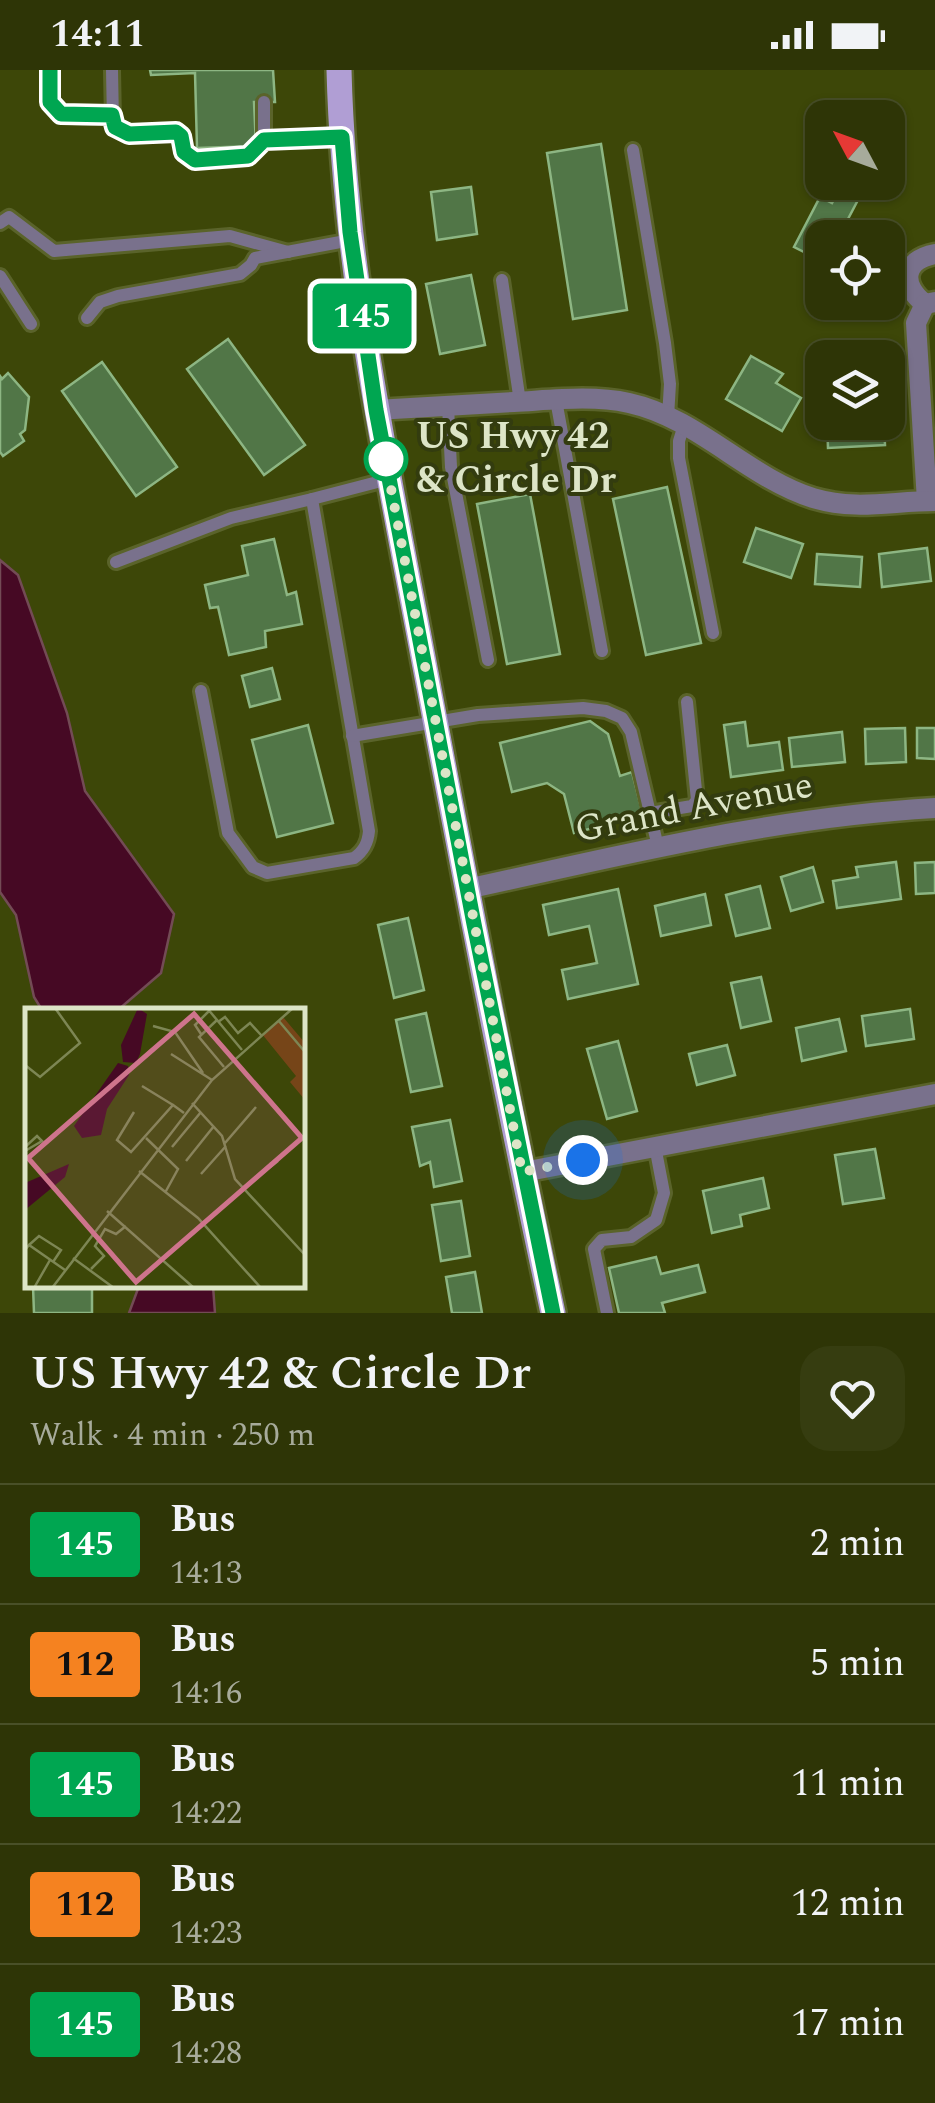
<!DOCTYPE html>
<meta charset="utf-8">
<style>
:root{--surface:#2e3506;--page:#363d10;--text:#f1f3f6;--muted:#a7ab9b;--line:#495028}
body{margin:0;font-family:Spectral,serif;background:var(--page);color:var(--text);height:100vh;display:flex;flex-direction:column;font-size:38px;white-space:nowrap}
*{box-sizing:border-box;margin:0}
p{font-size:32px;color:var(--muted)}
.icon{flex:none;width:55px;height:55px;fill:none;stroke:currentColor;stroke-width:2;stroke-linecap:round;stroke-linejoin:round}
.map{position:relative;height:1243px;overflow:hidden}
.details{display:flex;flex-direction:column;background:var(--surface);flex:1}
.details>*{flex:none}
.badge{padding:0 20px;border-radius:8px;font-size:35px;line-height:65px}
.needle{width:65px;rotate:311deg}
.buttons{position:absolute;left:805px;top:30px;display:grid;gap:20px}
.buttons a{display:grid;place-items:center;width:100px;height:100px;border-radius:20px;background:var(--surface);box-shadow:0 2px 8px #0004,0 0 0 2px var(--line);font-size:50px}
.you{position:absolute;width:50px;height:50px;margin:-25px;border:8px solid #fff;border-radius:50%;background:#1a73e8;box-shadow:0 0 0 15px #1a73e833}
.map>.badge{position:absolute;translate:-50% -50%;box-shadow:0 0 0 5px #fff}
.round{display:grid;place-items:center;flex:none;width:105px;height:105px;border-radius:30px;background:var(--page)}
.head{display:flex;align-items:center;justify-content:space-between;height:170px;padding:0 30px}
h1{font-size:48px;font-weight:600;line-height:75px}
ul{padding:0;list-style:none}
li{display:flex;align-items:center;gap:30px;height:120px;padding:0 30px;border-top:2px solid var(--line)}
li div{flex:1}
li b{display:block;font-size:38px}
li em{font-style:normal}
li .badge{min-width:110px;font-weight:700;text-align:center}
.status{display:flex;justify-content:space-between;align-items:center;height:70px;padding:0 50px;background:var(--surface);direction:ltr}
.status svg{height:28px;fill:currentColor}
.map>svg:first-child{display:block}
</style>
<div class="status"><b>14:11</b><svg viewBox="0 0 49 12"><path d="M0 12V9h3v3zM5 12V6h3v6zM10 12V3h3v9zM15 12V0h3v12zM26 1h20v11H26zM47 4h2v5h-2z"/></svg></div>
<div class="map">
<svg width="935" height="1243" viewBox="0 0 935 1243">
<rect width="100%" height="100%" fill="#3d4708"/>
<g fill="#460924" stroke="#734b55" stroke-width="2.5">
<path d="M0,490L18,505L67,643L85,721L174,844L161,903L118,940H42L34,927L16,845L0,822Z"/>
<path d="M139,1216H213L215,1243H129Z"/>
</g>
<g fill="#517647" stroke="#8db683" stroke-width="2.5">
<path d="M150,0H273L275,32H254L256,76L197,78L195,3L151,5Z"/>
<path d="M601,74L627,240L573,249L547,83Z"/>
<path d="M471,117L477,164L437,170L431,122Z"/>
<path d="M840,118L859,128L838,168H822V191L794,177L820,127L832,133Z"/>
<path d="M471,205L485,275L440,284L426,214Z"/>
<path d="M228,269L305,375L264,405L187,299Z"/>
<path d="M751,286L783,304L776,313L801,328L782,361L726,329Z"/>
<path d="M102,292L177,397L136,426L62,321Z"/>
<path d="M8,303L29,327L25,360L20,364L24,371L3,386L0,382V306L2,309Z"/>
<path d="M827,352H884L885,375L828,378Z"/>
<path d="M667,417L701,573L646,585L613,429Z"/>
<path d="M530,424L560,584L507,594L477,434Z"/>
<path d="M756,458L803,474L791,508L744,492Z"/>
<path d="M274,469L287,525L296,522L302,554L265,561L266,577L229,585L218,537L210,538L205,515L248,505L242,476Z"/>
<path d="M927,478L931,511L882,517L879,484Z"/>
<path d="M817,484L862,487L860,517L815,514Z"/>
<path d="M272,598L280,629L250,637L242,606Z"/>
<path d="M590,651L608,664L620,706L632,702L643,745L574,763L564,724L547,713L512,722L500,673Z"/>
<path d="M745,652L748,676L779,672L783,700L731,707L724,655Z"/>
<path d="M308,655L333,753L277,767L252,670Z"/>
<path d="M905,658L906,692L866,694L865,659Z"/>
<path d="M917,658H935V689L917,688Z"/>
<path d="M842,662L845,692L792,697L789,668Z"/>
<path d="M896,792L901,829L837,838L833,811L858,807L856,797Z"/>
<path d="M935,792V823L916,824L915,793Z"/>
<path d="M813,797L823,832L791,841L781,807Z"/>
<path d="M760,816L770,858L736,866L726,825Z"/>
<path d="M618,819L638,914L568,929L562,900L597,893L589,856L549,865L543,835Z"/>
<path d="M705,824L711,855L661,866L655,836Z"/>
<path d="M408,848L424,920L394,928L378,855Z"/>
<path d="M761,907L771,951L741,958L731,913Z"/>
<path d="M910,939L914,969L866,976L862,946Z"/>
<path d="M426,943L442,1016L411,1022L396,950Z"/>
<path d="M839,949L846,981L802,991L796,958Z"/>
<path d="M618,971L637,1041L607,1049L587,979Z"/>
<path d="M727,975L735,1005L697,1015L689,984Z"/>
<path d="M450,1050L462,1111L434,1117L430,1092L420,1096L412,1057Z"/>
<path d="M875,1079L884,1128L843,1134L835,1085Z"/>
<path d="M763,1108L769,1138L740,1145L742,1156L712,1163L703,1121Z"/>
<path d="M461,1131L470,1186L441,1191L432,1135Z"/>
<path d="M656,1187L661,1204L698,1195L705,1222L662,1233L665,1243H619L609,1198Z"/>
<path d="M475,1202L482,1243H452L446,1207Z"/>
<path d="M33,1216H92V1243H34Z"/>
</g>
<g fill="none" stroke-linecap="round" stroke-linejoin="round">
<g stroke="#5a632a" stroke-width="18">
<g id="service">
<path d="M50,0C50,10 48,24 51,33C58,53 96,45 112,45"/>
<path d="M112,0L113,51L115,57L129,64L176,62L181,65L184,82L195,90L248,86L264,70L342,67"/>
<path d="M264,32V70"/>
<path d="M633,80L665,273L670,314L668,347"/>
<path d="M0,153L9,147L54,181L230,166L288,182"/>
<path d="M0,206L31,254"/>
<path d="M502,210L520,332"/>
<path d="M87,248L100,232L118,226L240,204L251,195L255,188L351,170"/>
<path d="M556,330L602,581"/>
<path d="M448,336L451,397L488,590"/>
<path d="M684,355L679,371V388L713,563"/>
<path d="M116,492L231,448L312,429"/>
<path d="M201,621L228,763L253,797L267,803L354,788C364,781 368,773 369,761L312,429L389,409"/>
<path d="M352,666L478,645L583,638L606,641L622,648L631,662L658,777"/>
<path d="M650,743L692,736L697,730L687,632"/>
<path d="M607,1243L594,1179L602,1170L631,1167L656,1150L664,1123L655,1076"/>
</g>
</g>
<g stroke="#5a632a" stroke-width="25">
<g id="minor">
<path d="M935,184C903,190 900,215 925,234L935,232"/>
<path d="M925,234L916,253L927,431"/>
<path d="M376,340C422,337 468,335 514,332C552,330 592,325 629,333C698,348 747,407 813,428C857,441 891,431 935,431"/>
<path d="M467,819C624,785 774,747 935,738"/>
<path d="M523,1102L935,1024"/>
</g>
</g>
<g stroke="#5a632a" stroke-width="30">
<path id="primary" d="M339,0C344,194 385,385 421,576C463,798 505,1021 553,1243"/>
</g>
<use href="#service" stroke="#79718c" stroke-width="12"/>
<use href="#minor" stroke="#79718c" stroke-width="20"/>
<use href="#primary" stroke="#b09ed4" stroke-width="25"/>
</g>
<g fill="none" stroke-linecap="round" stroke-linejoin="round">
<g stroke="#fff" stroke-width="22">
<path id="line" d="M50,0V32L61,44L112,45L115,57L129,64L176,62L181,66L184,82L195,90L248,86L264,70L342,67L350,162L376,340L474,854L553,1243"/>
</g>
<use href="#line" stroke="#00a651" stroke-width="15"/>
<path stroke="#dde5c7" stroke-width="10" stroke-dasharray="0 18" d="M386,389L385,387L522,1102L583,1090"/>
</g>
<circle fill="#fff" stroke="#00a651" stroke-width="5" cx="386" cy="389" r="20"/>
<g text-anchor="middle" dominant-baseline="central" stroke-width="8" stroke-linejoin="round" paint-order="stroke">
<g font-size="38" font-weight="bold" fill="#dde5c7" stroke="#333c0f" text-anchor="start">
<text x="416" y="367">US Hwy 42<tspan x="416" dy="44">&amp; Circle Dr</tspan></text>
</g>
<g font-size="38" fill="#dde5c7" stroke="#333c0f">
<text transform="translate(694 738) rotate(-11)">Grand Avenue</text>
</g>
</g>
<g transform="translate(25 938)">
<rect width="280" height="280" fill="#3d4708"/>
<path d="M258,9L280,35V92L265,74L271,68L237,26Z" fill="#764518"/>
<path d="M113,0L122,6L115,46L111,55L98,54L96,37ZM93,55L103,58L104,67L82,101L76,127L57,130L49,118ZM44,156L40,169L0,202V175Z" fill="#460924"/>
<path fill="none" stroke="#7d8654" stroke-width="2.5" d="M182,0L217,42M192,12L174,29L199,59M253,12L280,44M193,14L200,9L213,25L225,15L236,27M128,18L150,24L178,65M176,26L170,17L184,3M146,46L187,72M0,57L15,69L55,35L30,0M117,78L148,97M167,95L197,128L210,171L280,247M109,104L92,132L106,144L148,97L159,105M121,130L153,161L141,183M200,135L231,99M0,139L12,128L17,133L0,143M147,139L176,104M161,153L189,118M114,163L173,210L236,280M176,166L201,138M219,179L253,153L245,156M82,203L169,280M4,237L14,228L36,242L28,254M0,242L4,237L40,262M48,250L89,280M66,261L79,248L70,238L80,221L91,226L101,218M9,280L25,252M27,280L187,72L268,0"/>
<path fill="#ce748c" fill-opacity="0.15" stroke="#ce748c" stroke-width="5" d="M169,6L277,130L111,274L3,150Z"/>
<rect width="280" height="280" fill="none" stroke="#dde5c7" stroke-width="5"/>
</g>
</svg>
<div class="buttons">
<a><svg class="needle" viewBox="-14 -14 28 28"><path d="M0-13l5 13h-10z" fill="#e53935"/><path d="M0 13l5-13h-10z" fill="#a7ab9b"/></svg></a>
<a><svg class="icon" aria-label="locate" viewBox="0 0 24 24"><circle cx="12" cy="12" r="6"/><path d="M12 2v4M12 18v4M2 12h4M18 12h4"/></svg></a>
<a><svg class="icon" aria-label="layers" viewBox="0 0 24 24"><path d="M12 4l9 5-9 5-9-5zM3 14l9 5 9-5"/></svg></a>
</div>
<div class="you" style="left:583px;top:1090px"></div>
<b class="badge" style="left:362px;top:246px;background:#00a651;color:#fff">145</b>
</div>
<section class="details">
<div class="head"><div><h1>US Hwy 42 &amp; Circle Dr</h1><p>Walk · 4 min · 250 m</p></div><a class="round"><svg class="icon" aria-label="heart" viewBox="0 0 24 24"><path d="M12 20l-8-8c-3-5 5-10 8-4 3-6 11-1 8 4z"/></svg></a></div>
<ul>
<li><span class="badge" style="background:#00a651;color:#fff">145</span><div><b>Bus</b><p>14:13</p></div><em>2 min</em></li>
<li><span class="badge" style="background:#f58220;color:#111">112</span><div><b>Bus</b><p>14:16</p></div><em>5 min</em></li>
<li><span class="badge" style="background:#00a651;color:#fff">145</span><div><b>Bus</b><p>14:22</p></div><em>11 min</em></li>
<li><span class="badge" style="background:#f58220;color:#111">112</span><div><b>Bus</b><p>14:23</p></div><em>12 min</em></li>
<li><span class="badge" style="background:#00a651;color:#fff">145</span><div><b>Bus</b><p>14:28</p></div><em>17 min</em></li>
</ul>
</section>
